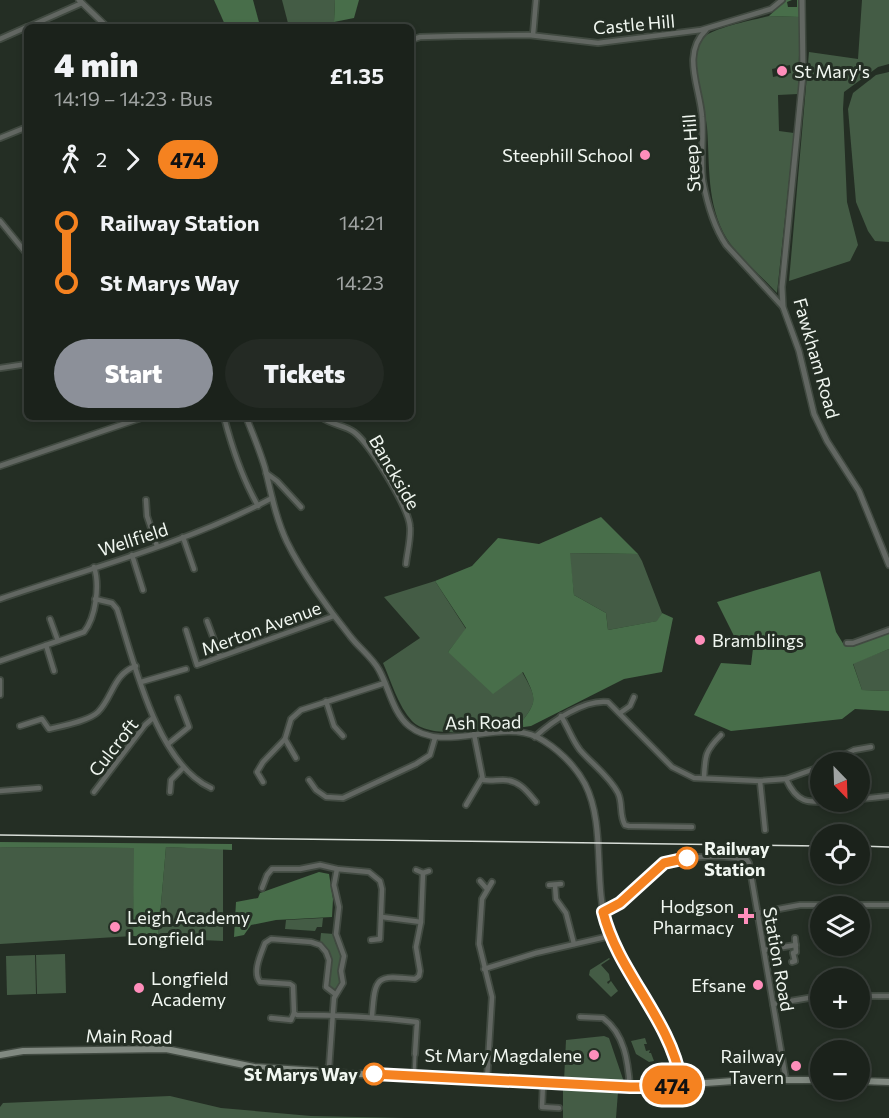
<!DOCTYPE html>
<meta charset="utf-8">
<style>
:root{--surface:#1b221b;--page:#242a24;--text:#f1f3f6;--muted:#a0a4a3;--line:#393f3a;--accent:#8c9099}
body{margin:0;font-family:Commissioner,sans-serif;background:var(--page);color:var(--text);height:100vh;display:flex;flex-direction:column;font-size:22px;white-space:nowrap}
*{box-sizing:border-box;margin:0}
p{font-size:20px;color:var(--muted)}
.icon{flex:none;width:33px;height:33px;fill:none;stroke:currentColor;stroke-width:2;stroke-linecap:round;stroke-linejoin:round}
.map{position:relative;flex:1;overflow:hidden}
.drawer{position:absolute;left:24px;top:24px;width:390px;height:396px;display:flex;flex-direction:column;background:var(--surface);border-radius:9px;box-shadow:0 3px 9px #0003,0 0 0 2px var(--line)}
.drawer>*{flex:none}
.badge{padding:0 12px;border-radius:20px;font-size:21px;line-height:39px}
.needle{width:39px;rotate:157deg}
.buttons{position:absolute;left:810px;top:752px;display:grid;gap:12px}
.buttons a{display:grid;place-items:center;width:60px;height:60px;border-radius:50%;background:var(--surface);box-shadow:0 3px 9px #0003,0 0 0 2px var(--line);font-size:30px}
.map>.badge{position:absolute;translate:-50% -50%;box-shadow:0 0 0 3px #fff}
.legs{display:flex;align-items:center;gap:9px;height:66px;padding:0 30px;font-size:20px}
.legs p{margin-inline-start:auto}
.summary{display:flex;align-items:center;justify-content:space-between;height:102px;padding:0 30px}
h1{font-size:33px;font-weight:800;line-height:45px}
.primary-button{display:flex;gap:12px;margin-top:auto;padding:12px 30px}
.primary-button a{flex:1;height:69px;border-radius:36px;background:var(--accent);color:#fff;font-size:24px;font-weight:800;line-height:69px;text-align:center}
.primary-button a+a{background:var(--page);color:var(--text)}
ul{padding:0 30px;list-style:none}
li{display:flex;align-items:center;gap:21px;height:60px;font-size:22px}
li i{display:grid;place-items:center;width:9px;height:100%;margin:0 8px;background:currentColor}
li i::after{content:'';width:15px;height:15px;margin:-8px;border:4px solid;border-radius:50%;background:var(--surface)}
li p{margin-inline-start:auto}
li:first-child i{background:linear-gradient(#0000 50%,currentColor 0)}
li:last-child i{background:linear-gradient(currentColor 50%,#0000 0)}
.map>svg:first-child{display:block}
</style>
<div class="map">
<svg width="889" height="1118" viewBox="0 0 889 1118">
<rect width="100%" height="100%" fill="#242e24"/>
<g fill="#445c45" fill-rule="evenodd">
<path d="M282,0H335L334,22L310,27H289Z"/>
<path d="M862,0H889V64L878,67L844,92L843,109L847,202L858,245L850,261L789,281L809,52L858,59Z"/>
<path d="M769,16L800,17L798,94L778,95L779,131L794,133L777,293C763,278 737,255 727,239C706,204 710,165 707,127C705,107 687,52 704,37C715,27 754,20 769,16ZM790,65L791,73L773,77L772,69Z"/>
<path d="M889,72V242L875,241L868,231L856,202L848,109L853,93L876,75Z"/>
<path d="M569,553L638,554L642,561L662,613L658,621L608,630L606,613L574,595Z"/>
<path d="M435,581L466,629L448,652L522,672C539,702 537,701 517,728C491,730 429,740 412,721C398,706 391,681 383,663L420,638L384,597Z"/>
<path d="M889,649V691L862,690L853,663Z"/>
<path d="M0,847L135,848L133,936L0,944Z"/>
<path d="M166,847L223,849V941L158,938Z"/>
<path d="M323,918L322,927H317L315,931L285,929L286,920Z"/>
<path d="M321,933L334,934L335,942L341,955L339,969L341,984L334,990L328,987L331,962L320,943Z"/>
<path d="M65,954L66,993L37,994L36,955Z"/>
<path d="M35,955L36,994L7,995L6,956Z"/>
<path d="M609,958L610,959L601,965L609,974L610,980L607,982L608,984L611,981L618,991L611,997L589,975L590,970Z"/>
<path d="M604,1036L609,1038L625,1085L564,1081L566,1040Z"/>
<path d="M645,1038L647,1044H644L646,1051L650,1050L649,1053H651L654,1061L649,1062L636,1054L631,1041Z"/>
<path d="M563,1089L618,1092L616,1118H563Z"/>
<path d="M170,1096L221,1108L311,1116L405,1118H0V1107L3,1103Z"/>
</g>
<g fill="#486e4a">
<path d="M214,0H253L260,26L226,27Z"/>
<path d="M335,0H359L354,18L334,22Z"/>
<path d="M786,0H792L787,2L788,7H797V0H799L800,17L769,16Z"/>
<path d="M601,517L638,554L570,553L574,595L606,613L608,630L657,621L662,613L673,618L662,672L624,679L531,726L517,728C536,702 539,703 523,672L493,694L448,652L466,628L435,581L472,566L498,538L539,544Z"/>
<path d="M820,571L836,632L844,645L853,646L889,633V649L853,664L862,690L889,691V711L855,709L842,719L731,731L694,715L721,663L751,665L754,640L734,636L717,602Z"/>
<path d="M0,842L232,844V850L166,847L158,938L133,936L134,848L0,847Z"/>
<path d="M319,872L329,874L333,899L332,917L276,920L251,925L244,935L234,937L236,902L258,898L260,893Z"/>
</g>
<g fill="none" stroke-linecap="round" stroke-linejoin="round">
<g stroke="#414a41" stroke-width="6">
<path id="pedestrian" d="M414,1076L415,1054"/>
</g>
<g stroke="#414a41" stroke-width="8">
<g id="minor">
<path d="M28,27L82,3"/>
<path d="M706,30C681,54 700,87 702,117C704,138 700,160 703,181C707,203 714,227 726,245L783,307"/>
<path d="M533,35L536,0"/>
<path d="M0,39L27,27"/>
<path d="M411,40L420,37L458,36L529,35L598,43L701,30L771,9L782,0"/>
<path d="M0,138L27,127"/>
<path d="M0,221L27,254"/>
<path d="M0,368L27,364"/>
<path d="M224,417C232,448 242,478 258,506"/>
<path d="M321,417C331,425 345,425 354,432C370,444 409,508 410,527C411,539 407,553 406,564"/>
<path d="M0,466L144,417"/>
<path d="M266,473L277,481L301,507"/>
<path d="M146,500L147,516L157,546"/>
<path d="M183,537L194,569"/>
<path d="M132,555L143,590"/>
<path d="M0,599C91,568 187,543 272,498"/>
<path d="M95,599L112,603L117,609C134,662 157,764 211,788"/>
<path d="M50,619L58,641"/>
<path d="M207,621L220,656"/>
<path d="M186,630L197,665L334,616"/>
<path d="M847,643H853L889,630"/>
<path d="M46,645L54,671"/>
<path d="M0,661L84,632C96,617 100,585 94,567"/>
<path d="M0,680V695"/>
<path d="M141,682L186,669"/>
<path d="M326,701L334,726L343,736"/>
<path d="M620,713L630,706L634,697"/>
<path d="M561,716C568,727 572,740 580,750C592,764 609,776 618,793C623,803 619,815 625,825L629,826L692,827"/>
<path d="M20,726L42,719L49,729C61,726 89,721 98,712C113,697 113,674 136,666"/>
<path d="M474,734L483,780C490,781 496,780 503,780C519,780 527,791 536,802"/>
<path d="M535,737C552,721 585,699 608,702L672,767L694,778L760,781L786,779L820,767"/>
<path d="M168,744L189,727L178,698"/>
<path d="M296,758L285,739L291,719L301,710L385,683"/>
<path d="M830,762L854,750L871,747"/>
<path d="M704,778C705,756 705,751 721,735"/>
<path d="M786,779C797,803 807,803 831,801"/>
<path d="M309,780L316,790L326,797L343,798L416,764L430,755L435,738"/>
<path d="M760,781L765,830"/>
<path d="M263,782L257,772L263,762L285,739"/>
<path d="M0,791L39,788"/>
<path d="M94,792L145,725L153,718"/>
<path d="M170,792L171,780L183,768"/>
<path d="M860,799L889,796"/>
<path d="M466,805L482,778"/>
<path d="M416,870L423,873L429,871"/>
<path d="M480,881L487,889"/>
<path d="M549,885L561,884"/>
<path d="M555,885L556,899L566,913L574,944"/>
<path d="M262,888L267,875L272,869H300L320,865L337,869L369,872L380,881L382,889L380,939L371,940"/>
<path d="M603,912C626,906 640,883 657,869C674,855 725,854 747,860L749,863L786,1080"/>
<path d="M757,913L800,905H889"/>
<path d="M382,917L421,922"/>
<path d="M764,950L796,945"/>
<path d="M792,962L795,961L793,953L796,952L795,938"/>
<path d="M484,969L536,953L610,936"/>
<path d="M335,994L326,987L329,960L326,952L320,945L311,942L271,939L265,943C261,954 252,972 260,982L290,984L293,986L294,1013L297,1015C338,1015 377,1017 417,1022L415,1054"/>
<path d="M860,996H889"/>
<path d="M773,1004L820,996"/>
<path d="M372,1016C375,976 376,975 415,979L419,976L420,971L416,947L421,922L423,873"/>
<path d="M580,1017L603,1018C625,1034 628,1062 630,1087"/>
<path d="M271,1018L291,1020L294,1013"/>
<path d="M329,1068L334,998L343,983L341,971L344,956L336,934L339,907L334,885L337,869"/>
<path d="M487,1080L492,997L479,944L482,899L492,882"/>
<path d="M543,1083L542,1107L559,1108"/>
</g>
</g>
<g stroke="#414a41" stroke-width="8">
<g id="tertiary">
<path d="M79,0L107,27"/>
<path d="M802,0L803,74L782,287L783,307L799,351L814,414L827,441L859,491L889,565"/>
<path d="M246,417C253,434 260,451 265,468C271,493 276,519 287,542C301,571 329,610 350,636C359,648 372,657 379,670C389,688 393,713 409,726C443,754 498,719 537,737C556,747 575,765 585,784C606,825 593,881 607,927C612,944 622,959 632,975C652,1008 674,1042 681,1081"/>
</g>
</g>
<g stroke="#414a41" stroke-width="9">
<g id="secondary">
<path d="M0,1055L23,1051L166,1049L254,1067L320,1071L329,1068L338,1073L630,1087H661L681,1081L692,1084L747,1080H820"/>
<path d="M860,1081L889,1082"/>
</g>
</g>
<use href="#pedestrian" stroke="#626762" stroke-width="3"/>
<use href="#minor" stroke="#626762" stroke-width="4.5"/>
<use href="#tertiary" stroke="#626762" stroke-width="5"/>
<use href="#secondary" stroke="#818981" stroke-width="6"/>
<g stroke="#d8ded8" stroke-width="1.5">
<path d="M0,835L820,846"/>
<path d="M860,846L889,847"/>
</g>
</g>
<g fill="none" stroke-linecap="round" stroke-linejoin="round">
<g stroke="#fff" stroke-width="14">
<path id="line-1" d="M374,1074L630,1087H661L681,1081C670,1018 618,973 603,912L620,903L664,863L687,858"/>
</g>
<use href="#line-1" stroke="#f58220" stroke-width="9"/>
</g>
<g fill="#ff8ebb" stroke="#242e24" stroke-width="2">
<circle cx="782" cy="71" r="6"/>
<circle cx="645" cy="155" r="6"/>
<circle cx="700" cy="640" r="6"/>
<path d="M743 907h6v6h6v6h-6v6h-6v-6h-6v-6h6z"/>
<circle cx="115" cy="927" r="6"/>
<circle cx="758" cy="985" r="6"/>
<circle cx="139" cy="988" r="6"/>
<circle cx="594" cy="1055" r="6"/>
<circle cx="796" cy="1066" r="6"/>
</g>
<g fill="#fff" stroke="#f58220" stroke-width="3">
<circle cx="687" cy="858" r="10"/>
<circle cx="374" cy="1074" r="10"/>
</g>
<g text-anchor="middle" dominant-baseline="central" stroke-width="6" stroke-linejoin="round" paint-order="stroke">
<g font-size="18" fill="#f1f7f1" stroke="#242e24">
<text transform="translate(634 24) rotate(-5)">Castle Hill</text>
<text transform="translate(691 153) rotate(-94)">Steep Hill</text>
<text transform="translate(817 358) rotate(74)">Fawkham Road</text>
<text transform="translate(395 472) rotate(60)">Banckside</text>
<text transform="translate(133 539) rotate(-18)">Wellfield</text>
<text transform="translate(261 628) rotate(-20)">Merton Avenue</text>
<text transform="translate(483 722) rotate(-1)">Ash Road</text>
<text transform="translate(113 747) rotate(-52)">Culcroft</text>
<text transform="translate(779 959) rotate(80)">Station Road</text>
<text transform="translate(129 1036) rotate(1)">Main Road</text>
</g>
<g font-size="18" fill="#f1f7f1" stroke="#242e24" text-anchor="end">
<text x="794" y="71" text-anchor="start">St Mary's</text>
<text x="633" y="155">Steephill School</text>
<text x="712" y="640" text-anchor="start">Bramblings</text>
<text x="734" y="906">Hodgson<tspan x="734" dy="21">Pharmacy</tspan></text>
<text x="127" y="917" text-anchor="start">Leigh Academy<tspan x="127" dy="21">Longfield</tspan></text>
<text x="151" y="978" text-anchor="start">Longfield<tspan x="151" dy="21">Academy</tspan></text>
<text x="746" y="985">Efsane</text>
<text x="582" y="1055">St Mary Magdalene</text>
<text x="784" y="1056">Railway<tspan x="784" dy="21">Tavern</tspan></text>
</g>
<g font-size="18" font-weight="bold" fill="#f1f7f1" stroke="#242e24" text-anchor="start">
<text x="704" y="848">Railway<tspan x="704" dy="21">Station</tspan></text>
<text x="358" y="1074" text-anchor="end">St Marys Way</text>
</g>
</g>
</svg>
<div class="buttons">
<a><svg class="needle" viewBox="-14 -14 28 28"><path d="M0-13l5 13h-10z" fill="#e53935"/><path d="M0 13l5-13h-10z" fill="#a0a4a3"/></svg></a>
<a><svg class="icon" aria-label="locate" viewBox="0 0 24 24"><circle cx="12" cy="12" r="6"/><path d="M12 2v4M12 18v4M2 12h4M18 12h4"/></svg></a>
<a><svg class="icon" aria-label="layers" viewBox="0 0 24 24"><path d="M12 4l9 5-9 5-9-5zM3 14l9 5 9-5"/></svg></a>
<a>+</a>
<a>−</a>
</div>
<b class="badge" style="left:672px;top:1085px;background:#f58220;color:#111">474</b>
<section class="drawer">
<div class="summary"><div><h1>4 min</h1><p>14:19 – 14:23 · Bus</p></div><b>£1.35</b></div>
<div class="legs"><svg class="icon" aria-label="walk" viewBox="0 0 24 24"><circle cx="13" cy="4" r="2"/><path d="M13 8l-2 6 4 7M11 14l-3 7M7 12l3-4h3l4 4"/></svg>2<svg class="icon" aria-label="forward" viewBox="0 0 24 24"><path d="M9 5l7 7-7 7"/></svg><b class="badge" style="background:#f58220;color:#111">474</b></div>
<ul>
<li><i style="color:#f58220"></i><b>Railway Station</b><p>14:21</p></li>
<li><i style="color:#f58220"></i><b>St Marys Way</b><p>14:23</p></li>
</ul>
<div class="primary-button"><a>Start</a><a>Tickets</a></div>
</section>
</div>
